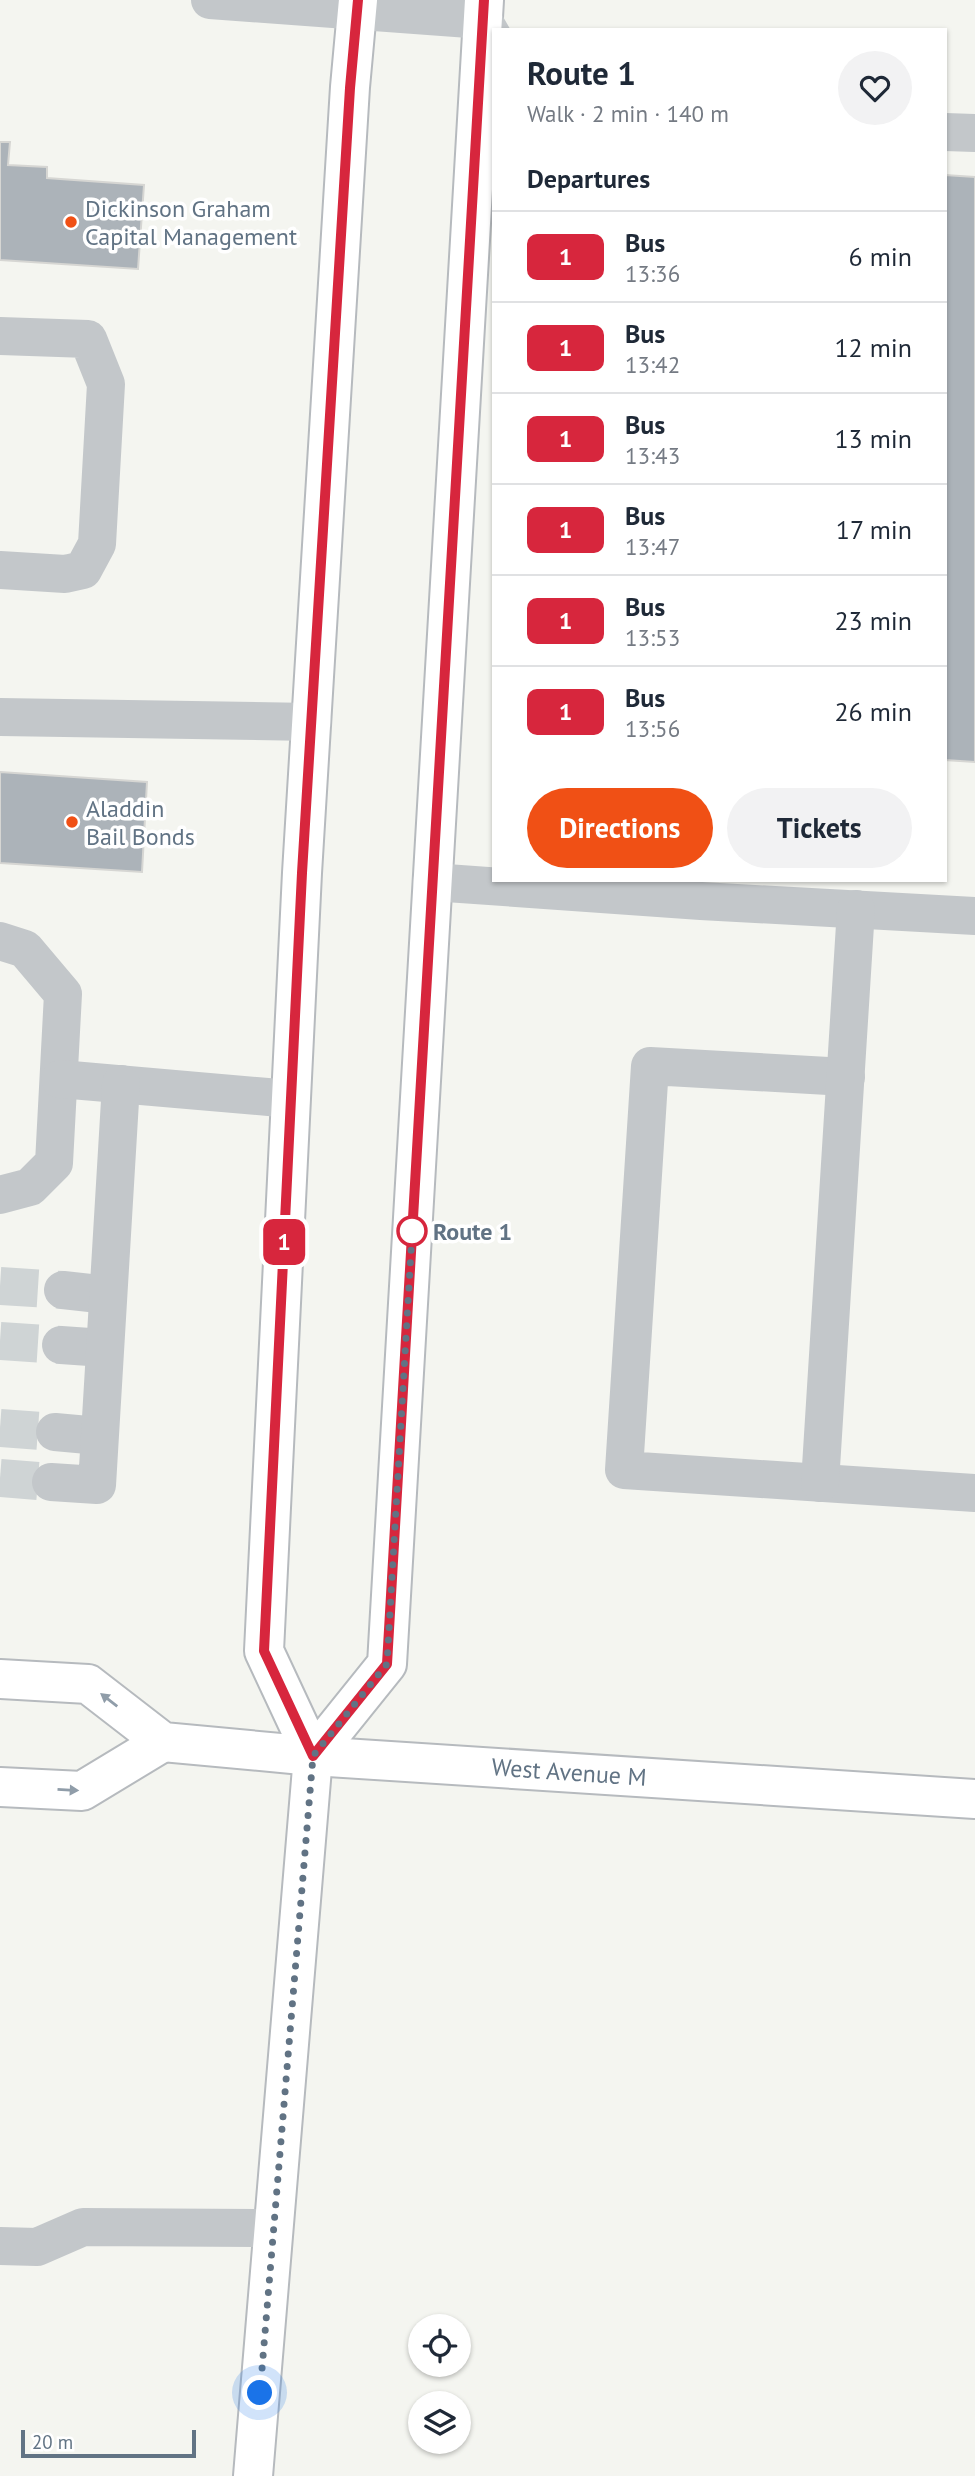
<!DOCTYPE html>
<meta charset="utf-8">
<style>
:root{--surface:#fff;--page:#f2f2f3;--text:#1f2937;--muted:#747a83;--line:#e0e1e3;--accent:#f05015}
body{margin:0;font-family:"PT Sans",sans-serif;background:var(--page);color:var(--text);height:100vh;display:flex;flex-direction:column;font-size:26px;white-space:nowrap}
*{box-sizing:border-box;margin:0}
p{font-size:23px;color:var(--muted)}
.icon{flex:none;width:38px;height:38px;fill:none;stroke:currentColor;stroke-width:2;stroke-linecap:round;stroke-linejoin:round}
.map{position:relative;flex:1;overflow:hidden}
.drawer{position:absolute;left:492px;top:28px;width:455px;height:854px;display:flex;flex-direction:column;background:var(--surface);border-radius:0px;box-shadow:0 2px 5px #0004}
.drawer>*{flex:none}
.badge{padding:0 14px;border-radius:10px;font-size:24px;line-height:46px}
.buttons{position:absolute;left:408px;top:2314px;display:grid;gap:14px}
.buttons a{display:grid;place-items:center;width:63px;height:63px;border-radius:50%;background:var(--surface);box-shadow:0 2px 5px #0004;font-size:35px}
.scale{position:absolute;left:21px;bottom:18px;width:175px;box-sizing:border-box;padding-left:7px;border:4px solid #617384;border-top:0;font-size:19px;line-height:24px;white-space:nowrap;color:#617384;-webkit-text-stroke:5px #fff;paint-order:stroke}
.you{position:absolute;width:35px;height:35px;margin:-18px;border:5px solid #fff;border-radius:50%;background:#1a73e8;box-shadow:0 0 0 10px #1a73e833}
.map>.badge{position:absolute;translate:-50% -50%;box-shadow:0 0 0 4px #fff}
h2{padding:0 35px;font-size:26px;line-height:63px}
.round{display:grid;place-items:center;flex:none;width:74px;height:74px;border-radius:37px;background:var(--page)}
.overview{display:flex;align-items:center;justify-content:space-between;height:119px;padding:0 35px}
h1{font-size:33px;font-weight:800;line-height:52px}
.cta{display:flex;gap:14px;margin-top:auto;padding:14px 35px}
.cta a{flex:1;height:80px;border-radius:42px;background:var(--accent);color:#fff;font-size:28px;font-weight:800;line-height:80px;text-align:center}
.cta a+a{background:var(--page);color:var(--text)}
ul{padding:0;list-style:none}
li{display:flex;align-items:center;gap:21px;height:91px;padding:0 35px;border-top:2px solid var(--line)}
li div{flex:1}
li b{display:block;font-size:26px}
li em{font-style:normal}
li .badge{min-width:77px;font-weight:700;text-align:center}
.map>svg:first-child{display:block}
</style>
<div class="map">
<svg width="975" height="2476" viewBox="0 0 975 2476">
<rect width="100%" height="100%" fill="#f4f5f0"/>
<g fill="#acb3b9" stroke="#d6d6d3" stroke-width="2">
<path d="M0,142H10L8,165L47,167V178L144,185L138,269L0,260Z"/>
<path d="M945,175L975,177V762L945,760Z"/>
<path d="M0,772L147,782L142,872L0,863Z"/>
</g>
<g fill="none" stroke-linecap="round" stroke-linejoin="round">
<g stroke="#cfd4d5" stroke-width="38" stroke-dasharray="38 19" stroke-linecap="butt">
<path d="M0,1286L63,1290"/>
<path d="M0,1341L61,1345"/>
<path d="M0,1428L55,1432"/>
<path d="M0,1478L51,1482"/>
</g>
<g stroke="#b6babe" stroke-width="42">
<g id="major">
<path d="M0,1679L88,1684L163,1742L313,1756L975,1799"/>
<path d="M313,1756L387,1664L484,0"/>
<path d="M0,1787L82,1791L163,1742"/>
<path d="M253,2476L313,1756L264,1651L302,873L350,87L358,0"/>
</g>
</g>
<g stroke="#c3c7ca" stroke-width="38">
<path d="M210,0L483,20L494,39"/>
<path d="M945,132L975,133"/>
<path d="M0,336L88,339L106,384L97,544L83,570L65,574L0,570"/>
<path d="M0,717L312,722"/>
<path d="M432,882L701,901L975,916"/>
<path d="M0,941L25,949L63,994L54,1163L30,1187L0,1195"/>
<path d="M846,1077L650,1066L624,1470L975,1493"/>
<path d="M60,1079L291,1099"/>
<path d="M63,1290L108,1295"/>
<path d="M61,1345L104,1348"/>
<path d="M55,1432L99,1436"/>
<path d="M51,1482L97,1485L121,1084"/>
<path d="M820,1483L856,909"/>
<path d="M0,2246L37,2247L83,2227L273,2228"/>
</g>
<use href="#major" stroke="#fff" stroke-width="38"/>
</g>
<defs><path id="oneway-solid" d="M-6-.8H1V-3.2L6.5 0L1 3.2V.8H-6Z" transform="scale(1.75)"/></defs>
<g fill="#909da9">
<use href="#oneway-solid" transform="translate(109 1700) rotate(-142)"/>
<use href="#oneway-solid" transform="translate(68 1790) rotate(3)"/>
</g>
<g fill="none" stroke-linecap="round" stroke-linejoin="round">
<g stroke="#fff" stroke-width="16">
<path id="line" d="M358,0L350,88L302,873L264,1651L313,1756L387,1664L484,0"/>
</g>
<use href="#line" stroke="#d7263d" stroke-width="10"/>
<path stroke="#617384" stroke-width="7" stroke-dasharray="0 12.6" d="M260,2393L313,1756L387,1664L413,1217L412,1231"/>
</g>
<g fill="#f05015" stroke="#fff" stroke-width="2.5">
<circle cx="71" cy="222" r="7"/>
<circle cx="72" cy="822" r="7"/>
</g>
<circle fill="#fff" stroke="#d7263d" stroke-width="3.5" cx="412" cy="1231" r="14"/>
<g text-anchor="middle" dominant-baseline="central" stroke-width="7" stroke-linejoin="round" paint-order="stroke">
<g font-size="24" fill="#617384" stroke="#fff" text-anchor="start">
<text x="85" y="208">Dickinson Graham<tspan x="85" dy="28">Capital Management</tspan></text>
<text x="86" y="808">Aladdin<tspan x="86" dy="28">Bail Bonds</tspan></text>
</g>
<g font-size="24" font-weight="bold" fill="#617384" stroke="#fff" text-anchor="start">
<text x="433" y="1231">Route 1</text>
</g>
<g font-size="24" fill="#617384" stroke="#fff">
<text transform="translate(569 1772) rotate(4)">West Avenue M</text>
</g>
</g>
</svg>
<div class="buttons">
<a><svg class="icon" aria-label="locate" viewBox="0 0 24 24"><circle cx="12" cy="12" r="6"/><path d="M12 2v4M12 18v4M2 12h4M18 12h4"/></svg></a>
<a><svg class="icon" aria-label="layers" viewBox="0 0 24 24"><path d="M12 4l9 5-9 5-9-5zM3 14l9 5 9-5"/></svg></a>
</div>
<div class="scale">20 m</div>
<div class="you" style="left:260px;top:2393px"></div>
<b class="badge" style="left:284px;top:1242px;background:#d7263d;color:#fff">1</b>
<section class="drawer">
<div class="overview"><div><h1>Route 1</h1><p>Walk · 2 min · 140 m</p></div><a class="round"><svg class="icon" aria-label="heart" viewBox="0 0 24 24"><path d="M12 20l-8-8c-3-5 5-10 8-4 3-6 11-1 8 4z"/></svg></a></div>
<h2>Departures</h2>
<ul>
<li><span class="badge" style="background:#d7263d;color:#fff">1</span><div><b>Bus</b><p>13:36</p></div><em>6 min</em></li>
<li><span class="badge" style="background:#d7263d;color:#fff">1</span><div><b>Bus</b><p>13:42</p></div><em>12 min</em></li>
<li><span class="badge" style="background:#d7263d;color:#fff">1</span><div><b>Bus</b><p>13:43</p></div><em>13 min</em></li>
<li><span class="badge" style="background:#d7263d;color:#fff">1</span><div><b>Bus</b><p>13:47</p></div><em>17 min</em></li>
<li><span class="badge" style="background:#d7263d;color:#fff">1</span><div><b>Bus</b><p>13:53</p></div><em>23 min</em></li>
<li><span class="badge" style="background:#d7263d;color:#fff">1</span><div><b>Bus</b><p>13:56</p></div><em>26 min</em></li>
</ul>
<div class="cta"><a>Directions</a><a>Tickets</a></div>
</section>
</div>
